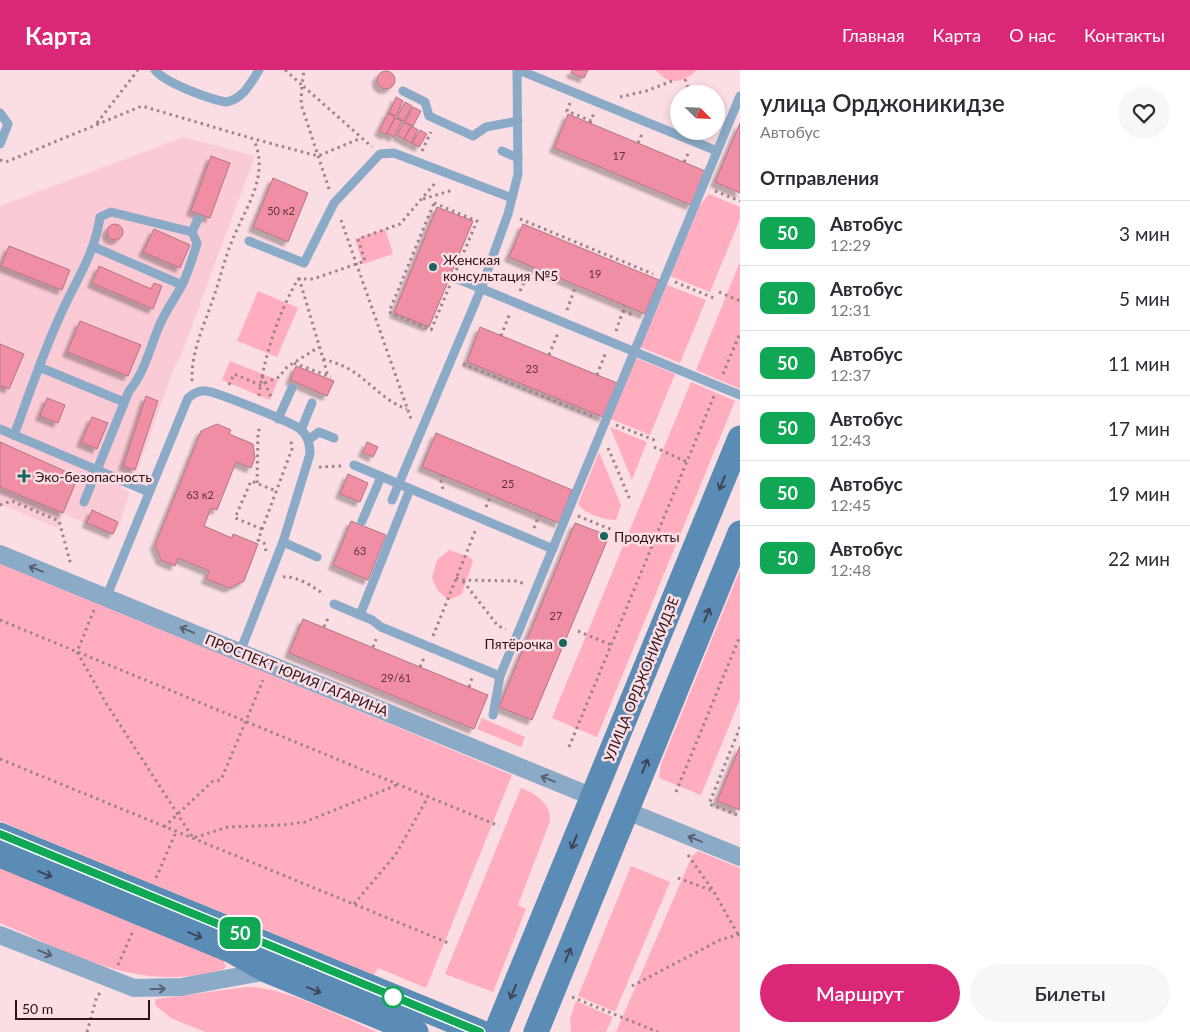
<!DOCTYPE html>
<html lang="ru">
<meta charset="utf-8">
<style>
:root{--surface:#fff;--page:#f7f7f7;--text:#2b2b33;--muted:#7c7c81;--line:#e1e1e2;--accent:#db2777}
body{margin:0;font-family:Lato,sans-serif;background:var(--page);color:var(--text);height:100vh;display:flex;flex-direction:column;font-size:19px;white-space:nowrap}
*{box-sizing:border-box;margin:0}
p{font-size:16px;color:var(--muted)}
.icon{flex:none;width:28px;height:28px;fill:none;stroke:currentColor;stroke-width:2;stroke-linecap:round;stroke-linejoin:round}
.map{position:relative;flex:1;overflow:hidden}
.details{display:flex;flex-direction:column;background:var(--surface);width:450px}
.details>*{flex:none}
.badge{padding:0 10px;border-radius:8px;font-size:18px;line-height:32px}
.needle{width:32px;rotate:114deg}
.controls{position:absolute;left:670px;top:15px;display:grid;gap:10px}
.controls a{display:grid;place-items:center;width:55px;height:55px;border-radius:50%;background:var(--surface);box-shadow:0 2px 8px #0003;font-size:25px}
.scale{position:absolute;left:15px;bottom:12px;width:135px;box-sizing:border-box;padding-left:5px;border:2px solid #2d141a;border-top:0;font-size:14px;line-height:18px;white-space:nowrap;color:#2d141a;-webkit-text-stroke:4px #fbdee3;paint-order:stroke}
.map>.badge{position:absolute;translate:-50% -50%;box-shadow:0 0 0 2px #fff}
h2{padding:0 20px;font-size:19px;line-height:45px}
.round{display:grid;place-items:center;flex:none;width:52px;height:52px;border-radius:26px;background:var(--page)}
.summary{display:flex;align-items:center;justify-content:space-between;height:85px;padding:0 20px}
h1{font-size:24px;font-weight:600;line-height:38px}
.primary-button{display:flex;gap:10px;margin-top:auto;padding:10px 20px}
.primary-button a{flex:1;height:58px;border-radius:30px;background:var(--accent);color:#fff;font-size:20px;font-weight:600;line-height:58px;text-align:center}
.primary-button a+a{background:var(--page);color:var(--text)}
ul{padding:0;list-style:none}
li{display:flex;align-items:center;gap:15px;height:65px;padding:0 20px;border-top:1px solid var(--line)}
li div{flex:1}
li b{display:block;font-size:19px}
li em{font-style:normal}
li .badge{min-width:55px;font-weight:700;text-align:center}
header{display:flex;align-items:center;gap:30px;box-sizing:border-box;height:70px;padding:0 25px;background:var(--accent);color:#fff}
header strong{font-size:24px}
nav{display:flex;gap:28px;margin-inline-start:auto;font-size:18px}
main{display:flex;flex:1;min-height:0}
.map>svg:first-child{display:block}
</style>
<header>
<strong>Карта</strong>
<nav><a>Главная</a><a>Карта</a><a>О нас</a><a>Контакты</a></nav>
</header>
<main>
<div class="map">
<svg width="740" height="962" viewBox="0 0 740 962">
<defs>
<filter id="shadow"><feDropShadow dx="-4.5" dy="4.5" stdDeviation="1" flood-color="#0004"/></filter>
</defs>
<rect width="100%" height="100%" fill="#fbdee3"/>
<path fill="#fbcbd5" d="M184,67L255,86L180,288L175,295L135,408L125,404L121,418L130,422L119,456L113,466L63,443L57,458L0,434V136Z"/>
<g fill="#ffadbf">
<path d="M656,0H696C685,14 666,15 656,0Z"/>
<path d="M709,124L740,137V149L710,222L670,206L700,135Z"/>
<path d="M385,159L393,184L363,194L355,169Z"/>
<path d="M740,192V319L696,300Z"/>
<path d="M667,215L706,230L680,293L640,277Z"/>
<path d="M258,221L298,238L277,287L237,271Z"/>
<path d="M636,288L675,304L650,365L611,349Z"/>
<path d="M230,291L278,310L270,330L222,310Z"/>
<path d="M691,312L735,331L597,667L552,648Z"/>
<path d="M610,357L647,372L632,410Z"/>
<path d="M599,382L621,435L616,450C605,450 584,444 578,434Z"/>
<path d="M449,480L470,487L473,491L462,524L449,530L438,521L432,508L437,490Z"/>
<path d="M0,491L512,705L426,918L378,898L374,905L0,751Z"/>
<path d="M740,500V629L701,725L659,708L661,694Z"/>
<path d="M482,648L525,667L521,677L477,659Z"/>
<path d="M521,718C536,724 551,733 550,751L518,835L526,839L493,922L445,904Z"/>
<path d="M698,781L740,798V962H616L692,786Z"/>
<path d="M631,796L670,812L615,942L578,926Z"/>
<path d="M0,797L223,889L226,897C219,903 206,903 197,905C126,916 64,880 0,853Z"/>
<path d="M247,917C286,917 341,947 377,962H205L171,948L156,936L155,932L156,929Z"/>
<path d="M576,931L613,947L606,962H571L570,949Z"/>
</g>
<g fill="#f08ea5" stroke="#b37482" filter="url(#shadow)">
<path d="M572,0H588L584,8L571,3Z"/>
<circle cx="386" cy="10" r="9"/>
<path d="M396,27L403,31L396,46L389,43Z"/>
<path d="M405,32L412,36L404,51L397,47Z"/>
<path d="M413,37L421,41L413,56L405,52Z"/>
<path d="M388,43L395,47L386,65L379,61Z"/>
<path d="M568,44L705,101L691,135L554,78Z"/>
<path d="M395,48L402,51L394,67L387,63Z"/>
<path d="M404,52L411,56L404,69L397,65Z"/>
<path d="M740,53V123L715,112Z"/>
<path d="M412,56L418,60L411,73L404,69Z"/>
<path d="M420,60L427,64L419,77L412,73Z"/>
<path d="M211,86L230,93L210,148L191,141Z"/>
<path d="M273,108L308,123L288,172L253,157Z"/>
<path d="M437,137L473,151L429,257L394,243Z"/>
<path d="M523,154L659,210L645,244L509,187Z"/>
<circle cx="115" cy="162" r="8"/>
<path d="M154,159L190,175L180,198L143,182Z"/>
<path d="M9,176L70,200L62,220L1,196Z"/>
<path d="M99,196L151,219L154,213L162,216L153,239L92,213Z"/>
<path d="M80,251L141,275L128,306L67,282Z"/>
<path d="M480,257L617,313L603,347L467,292Z"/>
<path d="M0,274L24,284L9,319L3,316L0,318Z"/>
<path d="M296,296L334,311L327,326L290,310Z"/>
<path d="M146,326L158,331L135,400L123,396Z"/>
<path d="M47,328L65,335L58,353L40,346Z"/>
<path d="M92,347L108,353L97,379L81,372Z"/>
<path d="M217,354L231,360L229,364L253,374L255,388L251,398L236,392L217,440L211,438L204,456L232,468L233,464L258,474L244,511L229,518L206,509L209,501L178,488L175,496L161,490L155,475L201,361Z"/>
<path d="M436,363L572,420L559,453L422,397Z"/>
<path d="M0,372L78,407L63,443L0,417Z"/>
<path d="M367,372L378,377L373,387L363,382Z"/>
<path d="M348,404L368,413L360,432L340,424Z"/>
<path d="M92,440L118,452L113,464L87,453Z"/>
<path d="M351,451L386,465L368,510L333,495Z"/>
<path d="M575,453L609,466L532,650L499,637Z"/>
<path d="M303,549L488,625L474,659L289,583Z"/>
<path d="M740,676V740L717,731Z"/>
</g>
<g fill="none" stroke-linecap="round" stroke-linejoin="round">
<g stroke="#9e8388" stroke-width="3" stroke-dasharray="2.5 4" stroke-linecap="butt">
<path d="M285,0L302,15L304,0"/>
<path d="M685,9L690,24"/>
<path d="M620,27L646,21L672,11"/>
<path d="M570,33L567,41L591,51"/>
<path d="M97,53L138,0"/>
<path d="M590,53L594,43"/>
<path d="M638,73L642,64"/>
<path d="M422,81L431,62"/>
<path d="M0,90L6,92L142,36L254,69L318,86L361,68"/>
<path d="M684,92L689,82"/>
<path d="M329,119L301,34L302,15L372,77"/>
<path d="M715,121L740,131"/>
<path d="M423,129L453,120"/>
<path d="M434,133L477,151L431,260L389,242Z"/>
<path d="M520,149L653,204"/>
<path d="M341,150L411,349"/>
<path d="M299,208L327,302L326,305"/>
<path d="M675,212L716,229"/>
<path d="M520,221L531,197"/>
<path d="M719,222L740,231"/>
<path d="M567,240L576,215"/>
<path d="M623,241L635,246"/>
<path d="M616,261L625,235"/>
<path d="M501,266L510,243"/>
<path d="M549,285L558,263"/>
<path d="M323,289C338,293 350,298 362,308C376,319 389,333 407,339"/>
<path d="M294,293L331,307"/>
<path d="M463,294L594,347"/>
<path d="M723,304L740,263"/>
<path d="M597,305L606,282"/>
<path d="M262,306L272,329"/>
<path d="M192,311C191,281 204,256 213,229C220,210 224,190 232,171C245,138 270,107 254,70"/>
<path d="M229,315L234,304L260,315L279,307L287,297L319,277"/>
<path d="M259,326C264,286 278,244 298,209H313L365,191L358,169L400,154L436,112"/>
<path d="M616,355L657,371"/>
<path d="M654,377L687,392"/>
<path d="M608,378L631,432"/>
<path d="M319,397L343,396"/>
<path d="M257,413L258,362L261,355"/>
<path d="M443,419L441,411L443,405"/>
<path d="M0,435L12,431L59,451L71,495"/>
<path d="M486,437L491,425"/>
<path d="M578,446L652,476"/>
<path d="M534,458L539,445"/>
<path d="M262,459L235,448L251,411L276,421"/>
<path d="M266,481L264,473L258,470L292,379L291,370"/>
<path d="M283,507C295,505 315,517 324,525"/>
<path d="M456,508L462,510L517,511L524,514"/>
<path d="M463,511L498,556L506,559"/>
<path d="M94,540L77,582L106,633L193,768L228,757L282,755L305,752L397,715"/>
<path d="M0,550L499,756"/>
<path d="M324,557L329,546"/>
<path d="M578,561L611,575"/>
<path d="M433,566L476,459"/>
<path d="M373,577L376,569"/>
<path d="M420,597L424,588"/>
<path d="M469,617L472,608"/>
<path d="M740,657L709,734L740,746"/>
<path d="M569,677L714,326"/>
<path d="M0,689L451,874"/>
<path d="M676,722L740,566"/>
<path d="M164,757L213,711L221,710L263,610"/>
<path d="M688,785L714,822L740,868"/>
<path d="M156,808L176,762"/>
<path d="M678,808L713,821"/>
<path d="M354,834L396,784L428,727"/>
<path d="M118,895L133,861"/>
<path d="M632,916L720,870L740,864"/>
<path d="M572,927L658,962"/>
<path d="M87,962L97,926L100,923"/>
</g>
<g stroke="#8aaac7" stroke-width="9">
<path d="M155,0C165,13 209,29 226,32C243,29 250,14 259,0"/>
<path d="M519,0L717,81"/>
<path d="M403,21L425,32L429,46L473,66L486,57L518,51"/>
<path d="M0,43L8,54L0,74"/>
<path d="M502,81L518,88"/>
<path d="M192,162L198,149"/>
<path d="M249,171L304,193L334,133L380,84L394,83L512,128"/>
<path d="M94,177L182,215"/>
<path d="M453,207L740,325"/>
<path d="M39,297L124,332"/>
<path d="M278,349L292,318"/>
<path d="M0,359L149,422"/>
<path d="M301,360L312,333"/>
<path d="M14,365C29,325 42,285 60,246C75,211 94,187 100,147L111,142L192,162L197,173C193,187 189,200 183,213C176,227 166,240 160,254C150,277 145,302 129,321L84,432"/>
<path d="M308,370L319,362L334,368"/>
<path d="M354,395L553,479"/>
<path d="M392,430L481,219L508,144L518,104L517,0"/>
<path d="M362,451L381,407"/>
<path d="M283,472L317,487"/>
<path d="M106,528L188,328C193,324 199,320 206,321C217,322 291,352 300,359C308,365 310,375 310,384L283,472L240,582"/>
<path d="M334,534L372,550L381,557L500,606"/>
<path d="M360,545L410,419"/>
<path d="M493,645L500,606L740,26"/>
</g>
<g stroke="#8aaac7" stroke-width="18">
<path d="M0,484L593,727"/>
<path d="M627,741L740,787"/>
<path d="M0,865L134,918L181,917L268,901"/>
</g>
<g stroke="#5b8cb5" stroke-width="25">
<path d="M0,765L480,962"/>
<path d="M0,785L232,881L268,901L416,962"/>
<path d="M496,962L740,368"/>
<path d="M536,962L740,463"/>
</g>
</g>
<defs><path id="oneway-shaft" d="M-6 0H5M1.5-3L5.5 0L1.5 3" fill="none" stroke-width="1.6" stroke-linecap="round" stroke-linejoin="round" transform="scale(1.25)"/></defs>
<g stroke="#3f4458">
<use href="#oneway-shaft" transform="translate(722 413) rotate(112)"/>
<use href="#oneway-shaft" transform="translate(707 545) rotate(-68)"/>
<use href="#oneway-shaft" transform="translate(645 696) rotate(-68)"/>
<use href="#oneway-shaft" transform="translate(574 772) rotate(112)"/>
<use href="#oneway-shaft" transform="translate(45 804) rotate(22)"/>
<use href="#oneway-shaft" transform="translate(195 865) rotate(22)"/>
<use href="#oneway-shaft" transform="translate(568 885) rotate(-68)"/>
<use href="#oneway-shaft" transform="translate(314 920) rotate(22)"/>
<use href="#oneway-shaft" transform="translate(513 922) rotate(112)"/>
</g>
<g stroke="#5c5f70">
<use href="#oneway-shaft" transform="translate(36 499) rotate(-158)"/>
<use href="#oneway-shaft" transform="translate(187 560) rotate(-158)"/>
<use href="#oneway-shaft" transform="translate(548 709) rotate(-158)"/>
<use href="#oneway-shaft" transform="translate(695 769) rotate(-158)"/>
<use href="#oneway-shaft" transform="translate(45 883) rotate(22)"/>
<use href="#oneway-shaft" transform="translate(158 919) rotate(-2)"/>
</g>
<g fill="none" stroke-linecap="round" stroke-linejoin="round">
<g stroke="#fff" stroke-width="11">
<path id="line" d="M0,764L480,962"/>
</g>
<use href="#line" stroke="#10a855" stroke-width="8"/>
</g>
<g fill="#19655d" stroke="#fbdee3" stroke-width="2">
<circle cx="433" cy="197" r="5"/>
<path d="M21.5 398.5h5v5h5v5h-5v5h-5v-5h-5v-5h5z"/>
<circle cx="604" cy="466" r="5"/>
<circle cx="563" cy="573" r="5"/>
</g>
<circle fill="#fff" stroke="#10a855" stroke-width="2.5" cx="393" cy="927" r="10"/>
<g text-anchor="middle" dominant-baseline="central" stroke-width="5" stroke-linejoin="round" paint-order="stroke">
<g font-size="11" fill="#5e323d">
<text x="619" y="85">17</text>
<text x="281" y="140">50 к2</text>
<text x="595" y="203">19</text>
<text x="532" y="298">23</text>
<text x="508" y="413">25</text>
<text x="200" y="424">63 к2</text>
<text x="360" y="480">63</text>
<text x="556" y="545">27</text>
<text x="396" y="607">29/61</text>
</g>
<g font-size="14" fill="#2d141a" stroke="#fbdee3" text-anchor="start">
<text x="443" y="189">Женская<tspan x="443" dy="16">консультация №5</tspan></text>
<text x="35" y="406">Эко-безопасность</text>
<text x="614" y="466">Продукты</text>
<text x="553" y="573" text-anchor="end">Пятёрочка</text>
</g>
<g font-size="14" fill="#2d141a" stroke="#fbdee3">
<text transform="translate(297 605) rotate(22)">ПРОСПЕКТ ЮРИЯ ГАГАРИНА</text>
<text transform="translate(641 609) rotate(-68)">УЛИЦА ОРДЖОНИКИДЗЕ</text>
</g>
</g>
</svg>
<div class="controls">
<a><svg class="needle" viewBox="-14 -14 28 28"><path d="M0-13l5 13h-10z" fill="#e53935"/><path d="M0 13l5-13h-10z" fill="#7c7c81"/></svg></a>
</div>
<div class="scale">50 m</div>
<b class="badge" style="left:240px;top:863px;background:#10a855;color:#fff">50</b>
</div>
<section class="details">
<div class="summary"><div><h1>улица Орджоникидзе</h1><p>Автобус</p></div><a class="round"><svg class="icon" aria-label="heart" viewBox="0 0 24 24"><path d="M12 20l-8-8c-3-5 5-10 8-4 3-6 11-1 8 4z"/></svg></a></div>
<h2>Отправления</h2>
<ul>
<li><span class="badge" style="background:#10a855;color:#fff">50</span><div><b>Автобус</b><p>12:29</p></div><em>3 мин</em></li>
<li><span class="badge" style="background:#10a855;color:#fff">50</span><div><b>Автобус</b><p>12:31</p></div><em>5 мин</em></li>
<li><span class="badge" style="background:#10a855;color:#fff">50</span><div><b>Автобус</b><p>12:37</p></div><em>11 мин</em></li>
<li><span class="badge" style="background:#10a855;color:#fff">50</span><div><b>Автобус</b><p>12:43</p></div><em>17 мин</em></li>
<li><span class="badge" style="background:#10a855;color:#fff">50</span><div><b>Автобус</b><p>12:45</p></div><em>19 мин</em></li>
<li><span class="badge" style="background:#10a855;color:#fff">50</span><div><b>Автобус</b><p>12:48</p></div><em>22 мин</em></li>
</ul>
<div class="primary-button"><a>Маршрут</a><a>Билеты</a></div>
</section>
</main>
